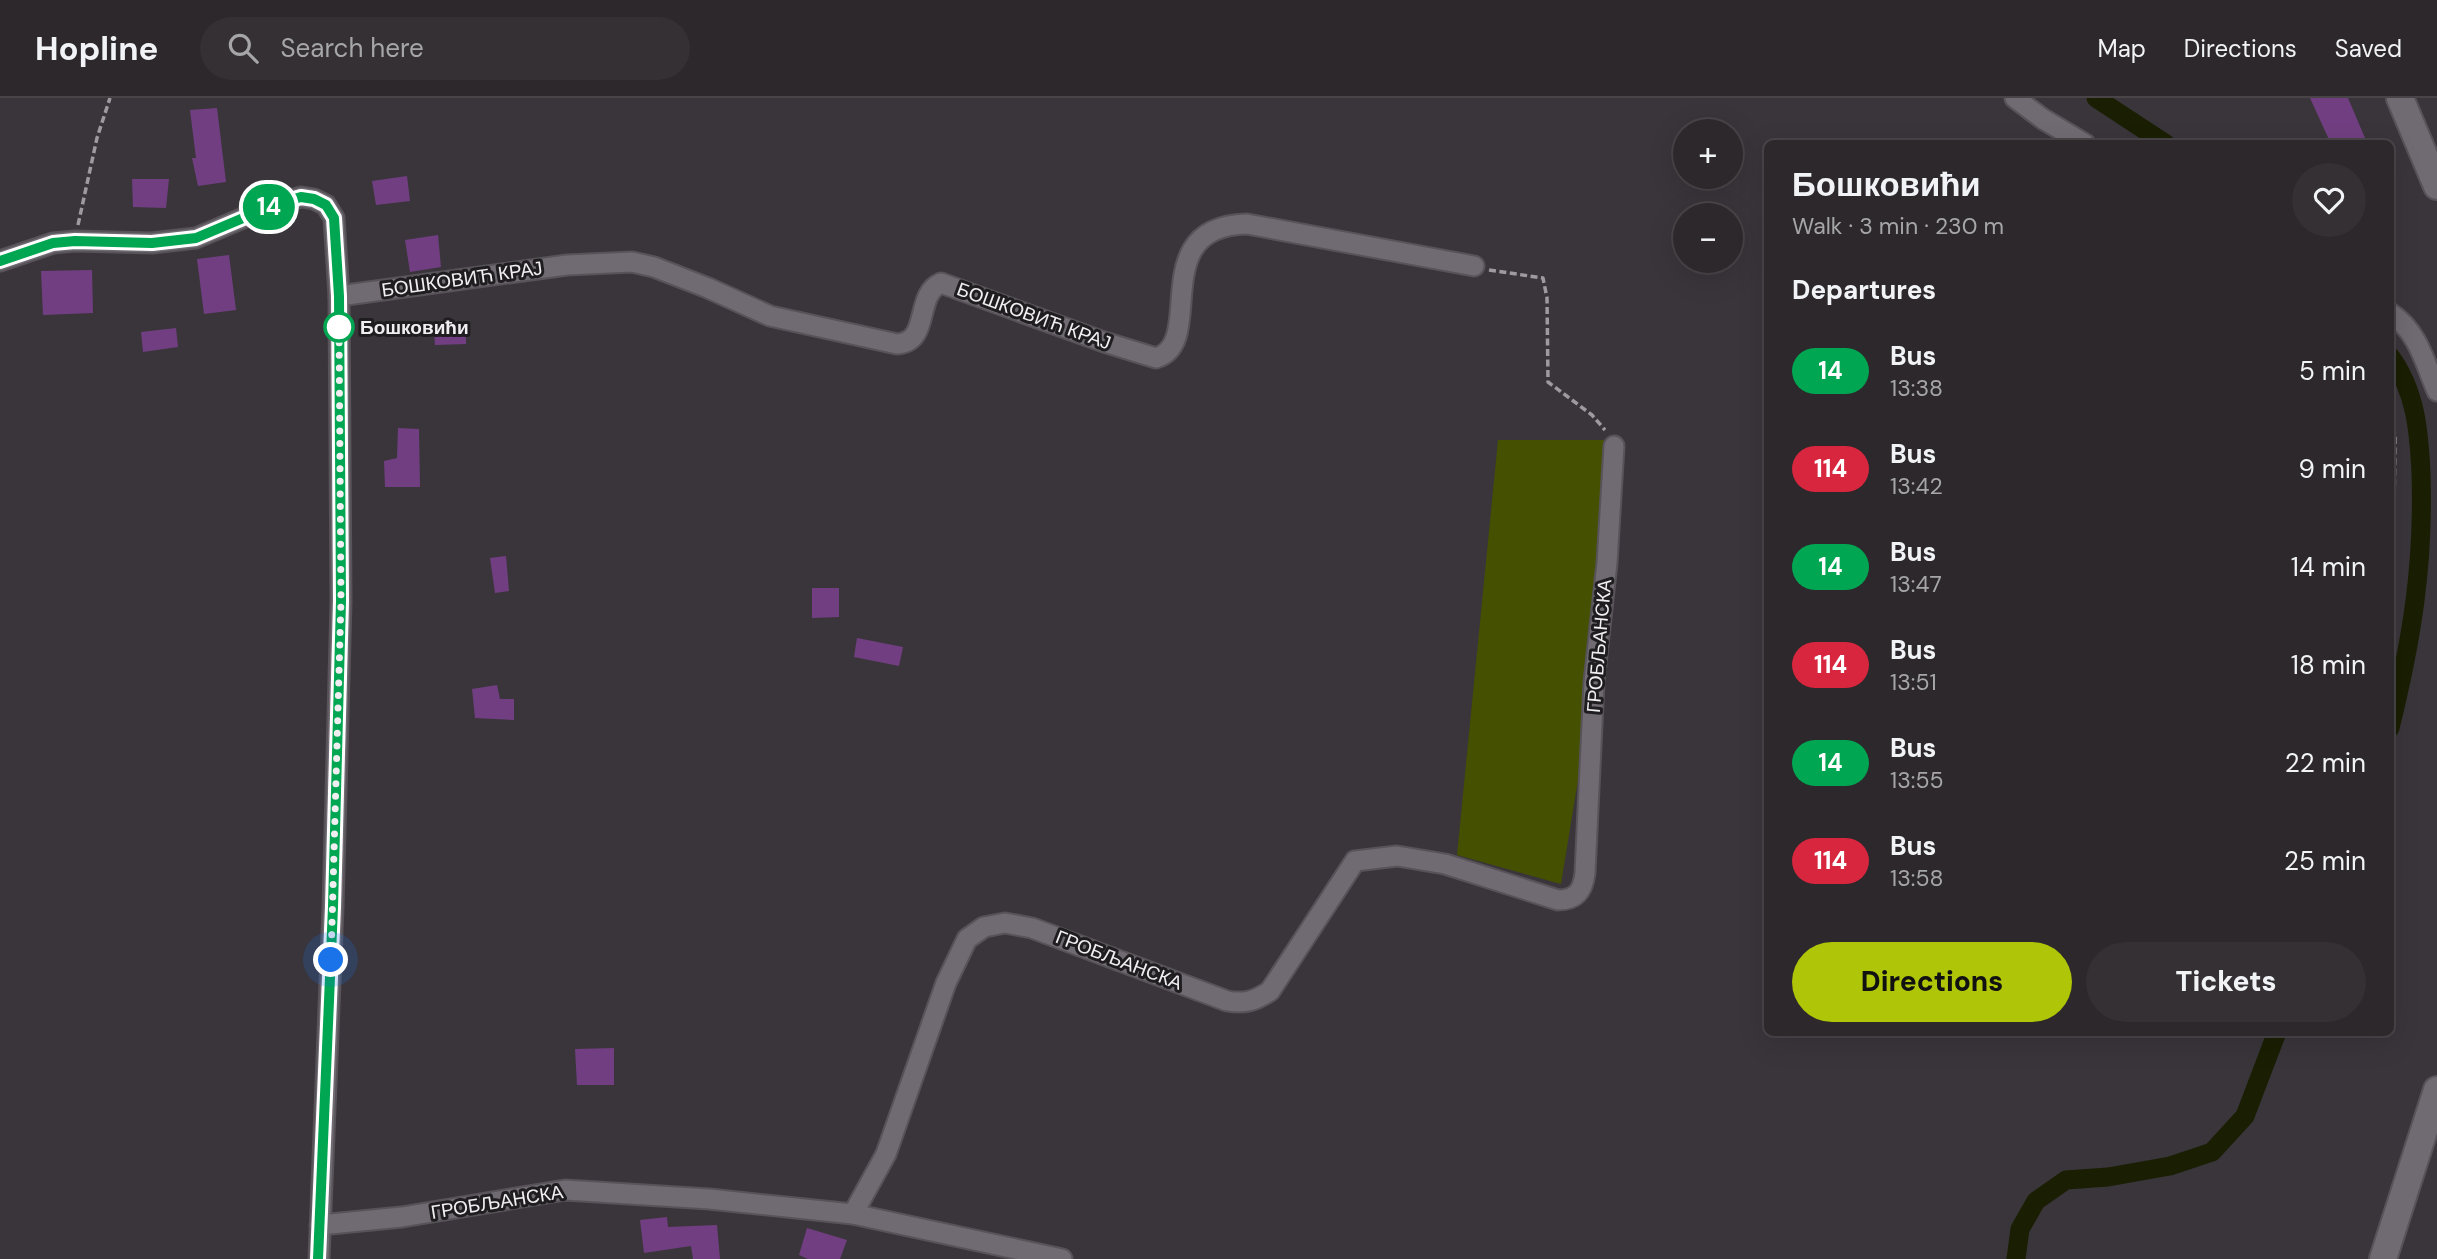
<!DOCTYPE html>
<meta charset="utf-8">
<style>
:root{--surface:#2c282c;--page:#343034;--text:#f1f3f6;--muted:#a6a6a9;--line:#484448;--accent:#afc507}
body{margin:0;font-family:"DM Sans",sans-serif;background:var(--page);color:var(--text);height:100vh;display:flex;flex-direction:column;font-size:26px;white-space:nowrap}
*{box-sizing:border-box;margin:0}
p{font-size:23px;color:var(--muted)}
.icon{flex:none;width:38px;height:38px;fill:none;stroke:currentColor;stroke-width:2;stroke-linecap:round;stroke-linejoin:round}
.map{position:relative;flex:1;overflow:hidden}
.sheet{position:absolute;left:1764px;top:42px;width:630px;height:896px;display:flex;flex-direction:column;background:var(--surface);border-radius:10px;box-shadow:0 7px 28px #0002,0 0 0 2px var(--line)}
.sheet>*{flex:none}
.badge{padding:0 14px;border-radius:23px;font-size:24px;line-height:46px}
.buttons{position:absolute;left:1673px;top:21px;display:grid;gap:14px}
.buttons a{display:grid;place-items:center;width:70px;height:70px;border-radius:50%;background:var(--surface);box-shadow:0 7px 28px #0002,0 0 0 2px var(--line);font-size:35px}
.you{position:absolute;width:35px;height:35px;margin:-18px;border:5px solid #fff;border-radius:50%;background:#1a73e8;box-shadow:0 0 0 10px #1a73e833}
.map>.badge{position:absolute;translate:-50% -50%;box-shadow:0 0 0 4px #fff}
h2{padding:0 28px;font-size:26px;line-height:63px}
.round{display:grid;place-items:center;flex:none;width:74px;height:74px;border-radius:37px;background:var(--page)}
.head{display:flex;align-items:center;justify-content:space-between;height:119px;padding:0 28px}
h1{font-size:33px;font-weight:800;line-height:52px}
.action{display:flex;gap:14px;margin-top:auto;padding:14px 28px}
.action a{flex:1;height:80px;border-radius:42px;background:var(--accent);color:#111;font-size:28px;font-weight:800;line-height:80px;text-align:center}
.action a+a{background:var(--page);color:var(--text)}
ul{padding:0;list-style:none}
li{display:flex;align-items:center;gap:21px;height:98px;padding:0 28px}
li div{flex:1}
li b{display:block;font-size:26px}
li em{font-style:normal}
li .badge{min-width:77px;font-weight:700;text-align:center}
header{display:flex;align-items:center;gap:42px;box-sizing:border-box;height:98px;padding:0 35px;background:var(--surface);border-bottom:2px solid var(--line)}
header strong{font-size:33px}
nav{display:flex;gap:38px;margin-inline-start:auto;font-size:24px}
.search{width:490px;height:63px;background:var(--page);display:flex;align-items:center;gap:18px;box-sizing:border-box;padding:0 24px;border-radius:38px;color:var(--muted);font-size:26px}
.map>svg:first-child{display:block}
</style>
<header>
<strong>Hopline</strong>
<div class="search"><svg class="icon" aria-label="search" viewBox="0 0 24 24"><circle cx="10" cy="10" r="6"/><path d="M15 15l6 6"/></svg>Search here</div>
<nav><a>Map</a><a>Directions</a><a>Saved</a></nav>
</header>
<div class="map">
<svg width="2437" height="1161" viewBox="0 0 2437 1161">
<rect width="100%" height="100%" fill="#3a353b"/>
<path fill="#455000" d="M1498,342H1605L1594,584L1561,786L1457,757Z"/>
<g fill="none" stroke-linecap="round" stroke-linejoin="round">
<g stroke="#1a1f03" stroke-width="19">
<path d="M2096,0L2166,46"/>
<path d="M2390,258C2416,293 2419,334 2421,375C2424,467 2412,541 2390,630"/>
<path d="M2016,1161L2020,1131L2036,1103L2066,1082L2108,1079L2170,1068L2212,1054L2245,1018L2277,934"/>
</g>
</g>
<g fill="#713f81">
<path d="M2310,0H2348L2365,40L2352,46H2331Z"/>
<path d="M217,10L226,84L198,88L192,60H196L190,12Z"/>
<path d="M407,78L410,103L376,107L372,83Z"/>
<path d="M132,81H169L166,110L133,109Z"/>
<path d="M438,137L441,169L410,174L405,142Z"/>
<path d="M229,157L236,212L204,216L197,161Z"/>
<path d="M92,172L93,215L43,217L41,173Z"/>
<path d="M433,224L466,225V246L435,247Z"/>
<path d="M176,230L178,249L143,254L141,234Z"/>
<path d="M398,330L419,331L420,389H385L384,363L397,360Z"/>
<path d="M506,458L509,493L495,495L490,460Z"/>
<path d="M812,490H839V519L812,520Z"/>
<path d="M857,540L903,549L899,568L854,559Z"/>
<path d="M497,587L500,601H514V622L475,620L472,591Z"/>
<path d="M614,950V987H577L575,951Z"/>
<path d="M667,1119L668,1129L717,1127L720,1161H693L691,1148L644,1155L640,1122Z"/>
<path d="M807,1130L847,1142L840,1161H808L799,1157Z"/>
</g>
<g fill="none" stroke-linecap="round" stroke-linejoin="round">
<g stroke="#575358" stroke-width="23">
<g id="minor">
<path d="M2015,0L2043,21L2085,46"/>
<path d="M0,163L53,145L75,143L152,145L196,140L274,107L301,99L314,101L326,107L334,120L339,198L341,504L333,809L319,1161"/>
<path d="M339,198L567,167L632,164L654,169L708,190L770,218L897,246C931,244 914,197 941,185L1104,244L1156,260C1208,245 1144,128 1247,126L1474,168"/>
<path d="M2390,215C2418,233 2425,265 2437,293"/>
<path d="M853,1116L886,1056L946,885L967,841L984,829L1005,825L1032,830L1227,903C1245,906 1255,903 1270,893L1355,763L1397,758L1445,766L1558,802C1577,802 1583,792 1585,775L1594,584L1607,465L1614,348"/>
<path d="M320,1127L402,1119L565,1092L709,1101L853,1116L1062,1161"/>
</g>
</g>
<g stroke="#575358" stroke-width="30">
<g id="secondary">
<path d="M2400,0L2437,88"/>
<path d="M2383,1161L2437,992"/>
</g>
</g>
<g stroke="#9e9a9f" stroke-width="3.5" stroke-dasharray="7 3.5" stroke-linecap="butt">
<path d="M78,127L97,40L110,0"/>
<path d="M1489,172L1543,180L1547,200L1548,284L1592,317L1605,332"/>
<path d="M2390,319L2393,323L2395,340L2393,491L2390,508"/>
</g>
<use href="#minor" stroke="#706a72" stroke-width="19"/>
<use href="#secondary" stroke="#706a72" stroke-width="26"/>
</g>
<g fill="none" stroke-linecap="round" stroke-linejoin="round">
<g stroke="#fff" stroke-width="16">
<path id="line" d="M0,163L53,145L75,143L152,145L196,140L274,107L301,99L314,101L326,107L334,120L339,198L341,503L333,809L318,1161"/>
</g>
<use href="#line" stroke="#00a651" stroke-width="10"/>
<path stroke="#f1eef2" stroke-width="7" stroke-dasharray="0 12.6" d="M331,862L341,503L339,226V229"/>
</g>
<circle fill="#fff" stroke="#00a651" stroke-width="3.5" cx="339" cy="229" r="14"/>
<g text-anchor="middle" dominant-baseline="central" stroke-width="6" stroke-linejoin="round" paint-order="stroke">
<g font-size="19" fill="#f1eef2" stroke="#201d20">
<text transform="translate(462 181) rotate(-8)">БОШКОВИЋ КРАЈ</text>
<text transform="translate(1034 218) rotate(20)">БОШКОВИЋ КРАЈ</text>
<text transform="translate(1599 548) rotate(-85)">ГРОБЉАНСКА</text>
<text transform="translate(1119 862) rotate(21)">ГРОБЉАНСКА</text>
<text transform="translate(497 1104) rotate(-9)">ГРОБЉАНСКА</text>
</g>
<g font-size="19" font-weight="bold" fill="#f1eef2" stroke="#201d20" text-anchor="start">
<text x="360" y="229">Бошковићи</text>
</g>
</g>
</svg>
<div class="buttons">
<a>+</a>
<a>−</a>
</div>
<div class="you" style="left:331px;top:862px"></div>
<b class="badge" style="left:269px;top:109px;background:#00a651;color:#fff">14</b>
<section class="sheet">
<div class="head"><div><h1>Бошковићи</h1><p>Walk · 3 min · 230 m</p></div><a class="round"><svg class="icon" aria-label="heart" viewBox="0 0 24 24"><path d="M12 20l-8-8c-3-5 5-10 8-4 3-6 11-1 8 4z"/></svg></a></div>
<h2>Departures</h2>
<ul>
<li><span class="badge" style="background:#00a651;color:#fff">14</span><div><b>Bus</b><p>13:38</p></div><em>5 min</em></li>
<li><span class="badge" style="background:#d7263d;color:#fff">114</span><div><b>Bus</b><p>13:42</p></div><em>9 min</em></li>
<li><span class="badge" style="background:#00a651;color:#fff">14</span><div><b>Bus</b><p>13:47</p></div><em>14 min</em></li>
<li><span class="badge" style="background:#d7263d;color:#fff">114</span><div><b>Bus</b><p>13:51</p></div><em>18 min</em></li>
<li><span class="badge" style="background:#00a651;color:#fff">14</span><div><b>Bus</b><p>13:55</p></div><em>22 min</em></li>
<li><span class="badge" style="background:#d7263d;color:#fff">114</span><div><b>Bus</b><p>13:58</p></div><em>25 min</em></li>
</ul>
<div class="action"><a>Directions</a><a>Tickets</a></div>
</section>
</div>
